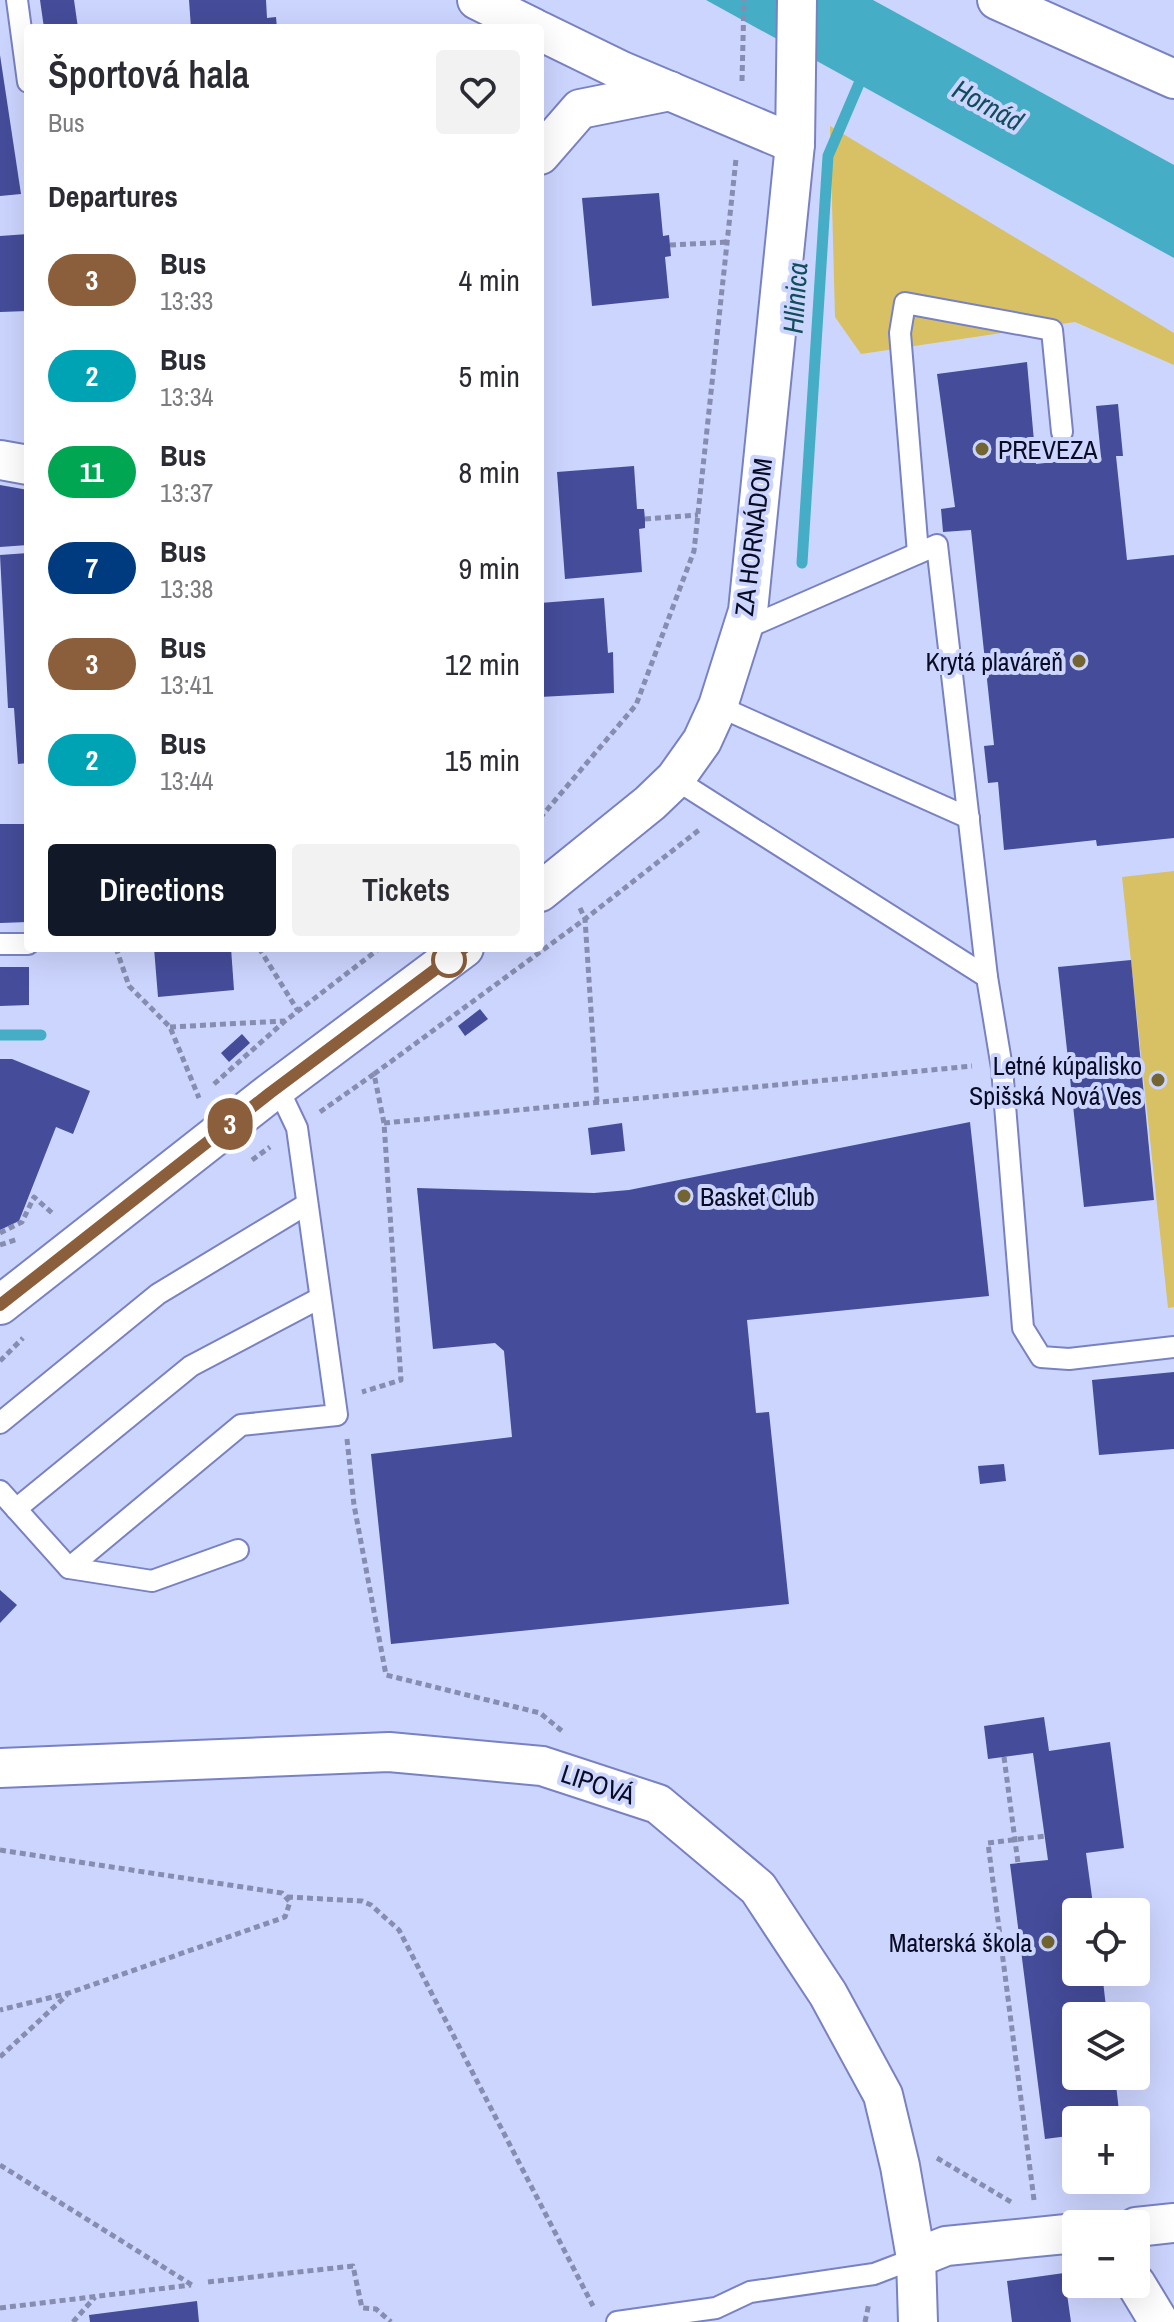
<!DOCTYPE html>
<meta charset="utf-8">
<style>
:root{--surface:#fff;--page:#f2f2f3;--text:#2b2b33;--muted:#7c7c81;--accent:#111827}
body{margin:0;font-family:"Archivo Narrow",sans-serif;background:var(--page);color:var(--text);height:100vh;display:flex;flex-direction:column;font-size:30px;white-space:nowrap}
*{box-sizing:border-box;margin:0}
p{font-size:26px;color:var(--muted)}
.icon{flex:none;width:44px;height:44px;fill:none;stroke:currentColor;stroke-width:2;stroke-linecap:round;stroke-linejoin:round}
.map{position:relative;flex:1;overflow:hidden}
.sheet{position:absolute;left:24px;top:24px;width:520px;height:928px;display:flex;flex-direction:column;background:var(--surface);border-radius:8px;box-shadow:0 8px 32px #0002}
.sheet>*{flex:none}
.badge{padding:0 16px;border-radius:26px;font-size:28px;line-height:52px}
.buttons{position:absolute;left:1062px;top:1898px;display:grid;gap:16px}
.buttons a{display:grid;place-items:center;width:88px;height:88px;border-radius:8px;background:var(--surface);box-shadow:0 8px 32px #0002;font-size:40px}
.map>.badge{position:absolute;translate:-50% -50%;box-shadow:0 0 0 4px #fff}
h2{padding:0 24px;font-size:30px;line-height:72px}
.round{display:grid;place-items:center;flex:none;width:84px;height:84px;border-radius:8px;background:var(--page)}
.summary{display:flex;align-items:center;justify-content:space-between;height:136px;padding:0 24px}
h1{font-size:38px;font-weight:600;line-height:60px}
.action{display:flex;gap:16px;margin-top:auto;padding:16px 24px}
.action a{flex:1;height:92px;border-radius:8px;background:var(--accent);color:#fff;font-size:32px;font-weight:600;line-height:92px;text-align:center}
.action a+a{background:var(--page);color:var(--text)}
ul{padding:0;list-style:none}
li{display:flex;align-items:center;gap:24px;height:96px;padding:0 24px}
li div{flex:1}
li b{display:block;font-size:30px}
li em{font-style:normal}
li .badge{min-width:88px;font-weight:700;text-align:center}
.map>svg:first-child{display:block}
</style>
<div class="map">
<svg width="1174" height="2322" viewBox="0 0 1174 2322">
<rect width="100%" height="100%" fill="#ccd5fe"/>
<g fill="#d7c164">
<path d="M830,126L1174,333V365L1075,322L861,354L835,317Z"/>
<path d="M1174,871V1307L1168,1308L1122,877Z"/>
</g>
<path fill="#45adc5" d="M706,0H873L1174,165V258Z"/>
<g fill="none" stroke-linecap="round" stroke-linejoin="round">
<g stroke="#45adc5" stroke-width="11">
<path d="M802,563L828,156L864,72"/>
<path d="M0,1035H41"/>
</g>
</g>
<g fill="#454c9a">
<path d="M40,0H74L78,28H44Z"/>
<path d="M189,0H266L267,18L276,17L277,28H191Z"/>
<path d="M0,55L21,194L0,196Z"/>
<path d="M659,193L663,236L669,235L671,256L665,257L669,298L592,306L582,198Z"/>
<path d="M28,234V311L0,312V236Z"/>
<path d="M1027,362L1036,464L1101,457L1096,406L1118,404L1123,456H1116L1127,560L1174,555V838L1097,846L1096,840L1004,850L998,782L988,783L984,746L994,745L971,530L943,532L941,509L955,507L937,374Z"/>
<path d="M634,466L637,509H644L645,519V528L639,529L642,572L565,579L557,472Z"/>
<path d="M0,485L28,490V545L0,547Z"/>
<path d="M28,553V763L18,764L14,708H8L0,555Z"/>
<path d="M604,598L608,653L613,652L614,693L540,697V603Z"/>
<path d="M0,824H24L28,858V922L0,923Z"/>
<path d="M154,948H231L234,990L158,997Z"/>
<path d="M1131,960L1154,1200L1084,1207L1058,967Z"/>
<path d="M0,967H29V1005L0,1006Z"/>
<path d="M480,1009L488,1019L465,1036L458,1026Z"/>
<path d="M242,1034L250,1043L229,1062L221,1053Z"/>
<path d="M0,1059H12L90,1091L73,1134L56,1127L19,1221L0,1230Z"/>
<path d="M970,1122L989,1296L747,1320L756,1413L769,1412L789,1604L391,1644L371,1454L512,1437L504,1351L495,1343L433,1349L417,1188L594,1193L629,1190Z"/>
<path d="M622,1123L625,1151L591,1155L588,1128Z"/>
<path d="M1174,1372V1449L1099,1455L1092,1380Z"/>
<path d="M1004,1464L1006,1481L980,1484L978,1466Z"/>
<path d="M0,1590L17,1605L0,1623Z"/>
<path d="M1044,1717L1049,1751L1110,1742L1124,1848L1086,1853L1094,1912H1076V1972H1102L1107,2016H1076V2076H1115L1120,2120H1076V2135L1045,2139L1010,1864L1048,1860L1033,1753L988,1759L984,1726Z"/>
<path d="M1064,2273L1071,2322H1012L1007,2281Z"/>
<path d="M197,2301L199,2322H90L89,2315Z"/>
</g>
<g fill="none" stroke-linecap="round" stroke-linejoin="round">
<g stroke="#7882c2" stroke-width="24">
<g id="service">
<path d="M17,0L28,82"/>
<path d="M918,553L900,333L905,303L1052,330L1062,432"/>
<path d="M742,630L937,545L987,977"/>
<path d="M718,706L969,818"/>
<path d="M675,779L987,977L1002,1068L1023,1328L1041,1357L1069,1359L1174,1347"/>
<path d="M0,944H28"/>
<path d="M0,1423L158,1294L307,1204"/>
<path d="M0,1491L69,1568L241,1425L337,1415L297,1128L278,1088"/>
<path d="M16,1509L191,1366L320,1298"/>
<path d="M69,1568L152,1581L238,1550"/>
<path d="M617,2322L716,2308L750,2292L874,2274L916,2258"/>
</g>
</g>
<g stroke="#7882c2" stroke-width="42">
<g id="minor">
<path d="M477,0L534,28"/>
<path d="M997,0L1174,79"/>
<path d="M540,31L622,71L795,144"/>
<path d="M540,155L580,109L670,91"/>
<path d="M0,460L28,465"/>
<path d="M540,892L650,803L675,779L702,741L718,706L748,611L795,144L797,0"/>
<path d="M0,1305L270,1093L464,948"/>
<path d="M0,1768L389,1752L542,1766L658,1804L758,1888L828,1994L883,2095L900,2166L916,2258L918,2322"/>
<path d="M1136,2227L1174,2223"/>
<path d="M916,2258L946,2246L1076,2233"/>
<path d="M1136,2284L1159,2322"/>
</g>
</g>
<g stroke="#868db0" stroke-width="5" stroke-dasharray="6 4" stroke-linecap="butt">
<path d="M742,81L744,0"/>
<path d="M670,245L728,242"/>
<path d="M645,519L698,515"/>
<path d="M540,818L636,705L694,551L736,159"/>
<path d="M580,908L585,919L597,1102"/>
<path d="M116,948L129,986L170,1027L199,1098"/>
<path d="M259,948L298,1011"/>
<path d="M170,1027L284,1021"/>
<path d="M374,1074L585,919L699,830"/>
<path d="M214,1084L285,1021L380,948"/>
<path d="M320,1112L374,1074L384,1123L401,1380L362,1392"/>
<path d="M384,1123L972,1066"/>
<path d="M252,1160L270,1147"/>
<path d="M0,1233L22,1222L34,1197L52,1213"/>
<path d="M0,1245L18,1239"/>
<path d="M0,1361L23,1338"/>
<path d="M347,1439L354,1505L386,1675L540,1713L562,1731"/>
<path d="M1004,1757L1018,1863"/>
<path d="M0,1850L282,1893L290,1902L285,1917L69,1993L0,2010"/>
<path d="M287,1897L362,1901L371,1905L399,1930L593,2306"/>
<path d="M0,2057L67,1995"/>
<path d="M937,2158L1011,2202"/>
<path d="M0,2165L192,2285"/>
<path d="M1034,2200L988,1843L1045,1836"/>
<path d="M208,2282L353,2266L362,2308L376,2309L391,2322"/>
<path d="M0,2308L191,2285"/>
<path d="M73,2322L95,2297"/>
<path d="M865,2322L869,2303"/>
</g>
<use href="#service" stroke="#fff" stroke-width="20"/>
<use href="#minor" stroke="#fff" stroke-width="38"/>
</g>
<g fill="none" stroke-linecap="round" stroke-linejoin="round">
<g stroke="#fff" stroke-width="18">
<path id="line" d="M0,1305L270,1093L464,948"/>
</g>
<use href="#line" stroke="#8b5e3c" stroke-width="12"/>
</g>
<g fill="#726532" stroke="#ccd5fe" stroke-width="3">
<circle cx="982" cy="449" r="8"/>
<circle cx="1079" cy="661" r="8"/>
<circle cx="1158" cy="1080" r="8"/>
<circle cx="684" cy="1196" r="8"/>
<circle cx="1048" cy="1942" r="8"/>
</g>
<circle fill="#fff" stroke="#8b5e3c" stroke-width="4" cx="449" cy="960" r="16"/>
<g text-anchor="middle" dominant-baseline="central" stroke-width="8" stroke-linejoin="round" paint-order="stroke">
<g font-size="26" fill="#0a0c24" stroke="#ccd5fe" text-anchor="end">
<text x="998" y="449" text-anchor="start">PREVEZA</text>
<text x="1063" y="661">Krytá plaváreň</text>
<text x="1142" y="1065">Letné kúpalisko<tspan x="1142" dy="30">Spišská Nová Ves</tspan></text>
<text x="700" y="1196" text-anchor="start">Basket Club</text>
<text x="1032" y="1942">Materská škola</text>
</g>
<g font-size="26" fill="#0a0c24" stroke="#ccd5fe">
<text transform="translate(753 537) rotate(-83)">ZA HORNÁDOM</text>
<text transform="translate(598 1784) rotate(18)">LIPOVÁ</text>
</g>
<g font-size="28" font-style="italic" fill="#114d5a" stroke="#ccd5fe">
<text transform="translate(988 105) rotate(29)">Hornád</text>
<text transform="translate(795 298) rotate(-86)">Hlinica</text>
</g>
</g>
</svg>
<div class="buttons">
<a><svg class="icon" aria-label="locate" viewBox="0 0 24 24"><circle cx="12" cy="12" r="6"/><path d="M12 2v4M12 18v4M2 12h4M18 12h4"/></svg></a>
<a><svg class="icon" aria-label="layers" viewBox="0 0 24 24"><path d="M12 4l9 5-9 5-9-5zM3 14l9 5 9-5"/></svg></a>
<a>+</a>
<a>−</a>
</div>
<b class="badge" style="left:230px;top:1124px;background:#8b5e3c;color:#fff">3</b>
<section class="sheet">
<div class="summary"><div><h1>Športová hala</h1><p>Bus</p></div><a class="round"><svg class="icon" aria-label="heart" viewBox="0 0 24 24"><path d="M12 20l-8-8c-3-5 5-10 8-4 3-6 11-1 8 4z"/></svg></a></div>
<h2>Departures</h2>
<ul>
<li><span class="badge" style="background:#8b5e3c;color:#fff">3</span><div><b>Bus</b><p>13:33</p></div><em>4 min</em></li>
<li><span class="badge" style="background:#00a3b4;color:#fff">2</span><div><b>Bus</b><p>13:34</p></div><em>5 min</em></li>
<li><span class="badge" style="background:#00a651;color:#fff">11</span><div><b>Bus</b><p>13:37</p></div><em>8 min</em></li>
<li><span class="badge" style="background:#003b80;color:#fff">7</span><div><b>Bus</b><p>13:38</p></div><em>9 min</em></li>
<li><span class="badge" style="background:#8b5e3c;color:#fff">3</span><div><b>Bus</b><p>13:41</p></div><em>12 min</em></li>
<li><span class="badge" style="background:#00a3b4;color:#fff">2</span><div><b>Bus</b><p>13:44</p></div><em>15 min</em></li>
</ul>
<div class="action"><a>Directions</a><a>Tickets</a></div>
</section>
</div>
